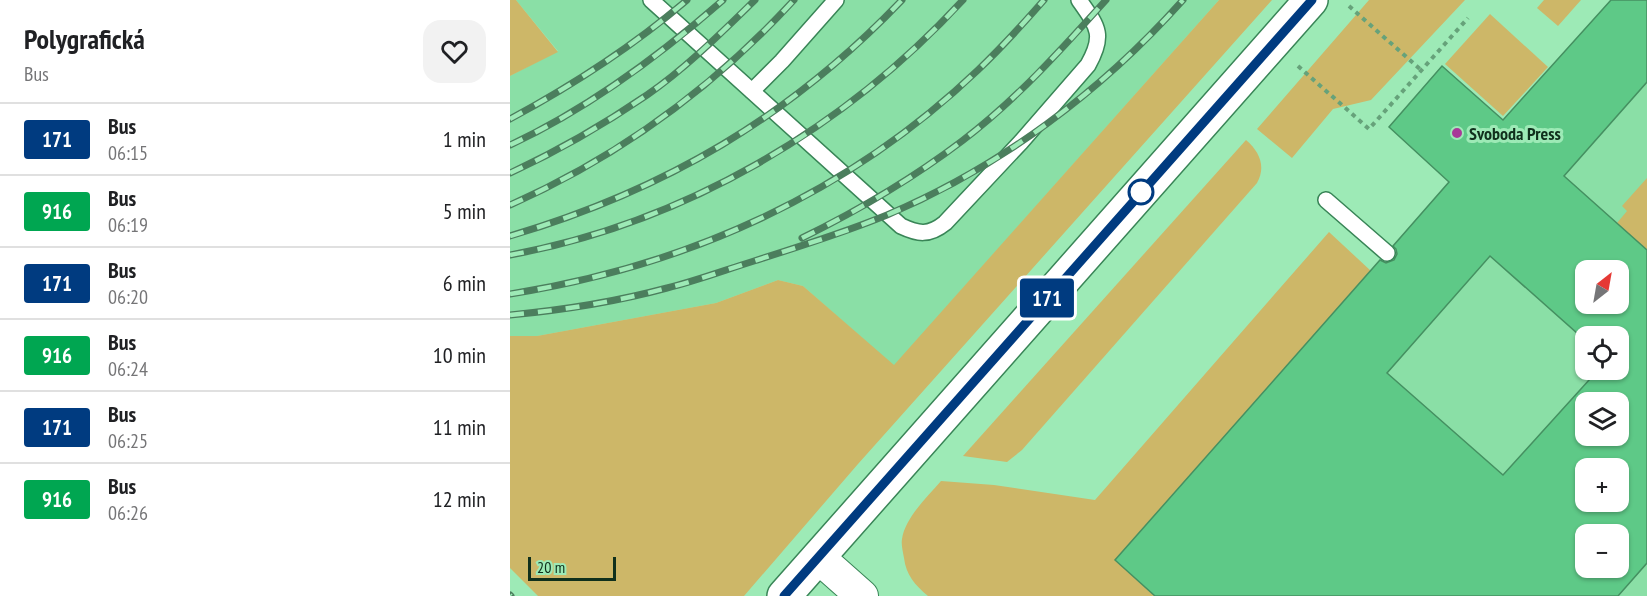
<!DOCTYPE html>
<meta charset="utf-8">
<style>
:root{--surface:#fff;--page:#f2f2f2;--text:#202124;--muted:#757577;--line:#e0e0e0}
body{margin:0;font-family:"PT Sans Narrow",sans-serif;background:var(--page);color:var(--text);height:100vh;display:flex;flex-direction:column;font-size:22px;white-space:nowrap}
*{box-sizing:border-box;margin:0}
p{font-size:20px;color:var(--muted)}
.icon{flex:none;width:33px;height:33px;fill:none;stroke:currentColor;stroke-width:2;stroke-linecap:round;stroke-linejoin:round}
.map{position:relative;flex:1;overflow:hidden}
.sheet{display:flex;flex-direction:column;background:var(--surface);width:510px}
.sheet>*{flex:none}
.badge{padding:0 12px;border-radius:4px;font-size:21px;line-height:39px}
.needle{width:39px;rotate:31deg}
.controls{position:absolute;left:1065px;top:260px;display:grid;gap:12px}
.controls a{display:grid;place-items:center;width:54px;height:54px;border-radius:12px;background:var(--surface);box-shadow:0 2px 4px #0004;font-size:30px}
.scale{position:absolute;left:18px;bottom:15px;width:88px;box-sizing:border-box;padding-left:6px;border:3px solid #10301c;border-top:0;font-size:16px;line-height:21px;white-space:nowrap;color:#10301c;-webkit-text-stroke:4px #9deab6;paint-order:stroke}
.map>.badge{position:absolute;translate:-50% -50%;box-shadow:0 0 0 3px #fff}
.round{display:grid;place-items:center;flex:none;width:63px;height:63px;border-radius:18px;background:var(--page)}
.headline{display:flex;align-items:center;justify-content:space-between;height:102px;padding:0 24px}
h1{font-size:28px;font-weight:800;line-height:45px}
ul{padding:0;list-style:none}
li{display:flex;align-items:center;gap:18px;height:72px;padding:0 24px;border-top:2px solid var(--line)}
li div{flex:1}
li b{display:block;font-size:22px}
li em{font-style:normal}
li .badge{min-width:66px;font-weight:700;text-align:center}
main{display:flex;flex:1;min-height:0}
.map>svg:first-child{display:block}
</style>
<main>
<section class="sheet">
<div class="headline"><div><h1>Polygrafická</h1><p>Bus</p></div><a class="round"><svg class="icon" aria-label="heart" viewBox="0 0 24 24"><path d="M12 20l-8-8c-3-5 5-10 8-4 3-6 11-1 8 4z"/></svg></a></div>
<ul>
<li><span class="badge" style="background:#003b80;color:#fff">171</span><div><b>Bus</b><p>06:15</p></div><em>1 min</em></li>
<li><span class="badge" style="background:#00a651;color:#fff">916</span><div><b>Bus</b><p>06:19</p></div><em>5 min</em></li>
<li><span class="badge" style="background:#003b80;color:#fff">171</span><div><b>Bus</b><p>06:20</p></div><em>6 min</em></li>
<li><span class="badge" style="background:#00a651;color:#fff">916</span><div><b>Bus</b><p>06:24</p></div><em>10 min</em></li>
<li><span class="badge" style="background:#003b80;color:#fff">171</span><div><b>Bus</b><p>06:25</p></div><em>11 min</em></li>
<li><span class="badge" style="background:#00a651;color:#fff">916</span><div><b>Bus</b><p>06:26</p></div><em>12 min</em></li>
</ul>
</section>
<div class="map">
<svg width="1137" height="596" viewBox="0 0 1137 596">
<rect width="100%" height="100%" fill="#9deab6"/>
<g fill="#8adfa6" fill-rule="evenodd">
<path d="M6,0H709L384,366L293,286L268,280L206,303L27,336H0V76L48,51Z"/>
<path d="M1101,0H1137V596H573L939,182L879,127L932,66L993,120ZM1076,270H1108V303H1076ZM1076,336H1108V369H1076ZM1076,402H1108V435H1076ZM1076,468H1108V501H1076ZM1076,534H1108V567H1076Z"/>
</g>
<g fill="#cdb768">
<path d="M0,0H6L48,52L0,76Z"/>
<path d="M709,0H762L348,464L234,596H28L0,568V336H27L206,303L268,280L293,286L384,365Z"/>
<path d="M859,0H955L861,100L823,109L782,158L747,129Z"/>
<path d="M1034,0H1071L1048,26L1027,8Z"/>
<path d="M980,14L1038,67L993,116L935,64Z"/>
<path d="M736,140C750,152 756,167 747,183L512,450L497,462L453,456Z"/>
<path d="M1137,178V250L1107,223L1117,211L1112,206Z"/>
<path d="M819,232L861,271L605,560L645,596H418C405,585 396,575 394,558C393,552 391,545 392,539C395,518 417,497 431,481L484,485L585,500Z"/>
</g>
<path fill="#5ec987" stroke="#459061" stroke-width="1.5" fill-rule="evenodd" d="M1101,0H1137V82L1054,176L1137,250V563L1108,596H645L605,560L870,260L876,263L884,260L887,254L886,249L883,246L939,182L879,127L932,66L993,120ZM980,256L1076,341V336H1108V369H1089L993,475L877,373ZM1076,270H1108V303H1076ZM1076,402H1108V435H1076ZM1076,468H1108V501H1076ZM1076,534H1108V567H1076Z"/>
<g fill="none" stroke-linecap="round" stroke-linejoin="round">
<g stroke="#398557" stroke-width="18">
<g id="service">
<path d="M141,0L391,226C408,234 419,236 435,223L511,142L578,65C595,35 588,27 569,0"/>
<path d="M242,91L272,61L326,0"/>
<path d="M816,200L877,253"/>
</g>
</g>
<g stroke="#398557" stroke-width="34">
<path id="minor" d="M308,557L352,596"/>
</g>
<g stroke="#398557" stroke-width="36">
<path id="tertiary" d="M274,596L801,0"/>
</g>
<g stroke="#66a27a" stroke-width="4" stroke-dasharray="4.5 4.5" stroke-linecap="butt">
<path d="M839,6L911,70"/>
<path d="M788,66L859,129L958,18"/>
</g>
<use href="#service" stroke="#fff" stroke-width="15"/>
<use href="#minor" stroke="#fff" stroke-width="32"/>
<use href="#tertiary" stroke="#fff" stroke-width="33"/>
<g stroke="#4b7e5d" stroke-width="7">
<g id="rail">
<path d="M0,119C63,85 122,47 177,0"/>
<path d="M0,145C79,108 148,57 213,0"/>
<path d="M0,173C48,151 93,125 137,95C176,68 211,33 245,0"/>
<path d="M0,205C108,157 204,87 284,0"/>
<path d="M0,236C155,190 280,117 392,0"/>
<path d="M292,238C349,210 402,179 452,141C506,100 551,50 596,0"/>
<path d="M0,255C174,223 334,129 453,0"/>
<path d="M0,294C177,266 338,194 468,70C491,48 513,24 534,0"/>
<path d="M0,315C53,310 105,302 157,288C186,281 215,270 244,261C288,247 333,233 377,215C490,167 591,92 673,0"/>
<path d="M0,595L1,596"/>
</g>
</g>
<use href="#rail" stroke="#9deab6" stroke-width="4.5" stroke-dasharray="14" stroke-linecap="butt"/>
</g>
<g fill="none" stroke-linecap="round" stroke-linejoin="round">
<g stroke="#fff" stroke-width="14">
<path id="line" d="M274,596L802,0"/>
</g>
<use href="#line" stroke="#003b80" stroke-width="9"/>
</g>
<circle fill="#a83a98" stroke="#9deab6" stroke-width="2" cx="947" cy="133" r="6"/>
<circle fill="#fff" stroke="#003b80" stroke-width="3" cx="631" cy="192" r="12"/>
<g text-anchor="middle" dominant-baseline="central" stroke-width="6" stroke-linejoin="round" paint-order="stroke">
<g font-size="18" font-weight="bold" fill="#10301c" stroke="#9deab6" text-anchor="start">
<text x="959" y="133">Svoboda Press</text>
</g>
</g>
</svg>
<div class="controls">
<a><svg class="needle" viewBox="-14 -14 28 28"><path d="M0-13l5 13h-10z" fill="#e53935"/><path d="M0 13l5-13h-10z" fill="#757577"/></svg></a>
<a><svg class="icon" aria-label="locate" viewBox="0 0 24 24"><circle cx="12" cy="12" r="6"/><path d="M12 2v4M12 18v4M2 12h4M18 12h4"/></svg></a>
<a><svg class="icon" aria-label="layers" viewBox="0 0 24 24"><path d="M12 4l9 5-9 5-9-5zM3 14l9 5 9-5"/></svg></a>
<a>+</a>
<a>−</a>
</div>
<div class="scale">20 m</div>
<b class="badge" style="left:537px;top:298px;background:#003b80;color:#fff">171</b>
</div>
</main>
